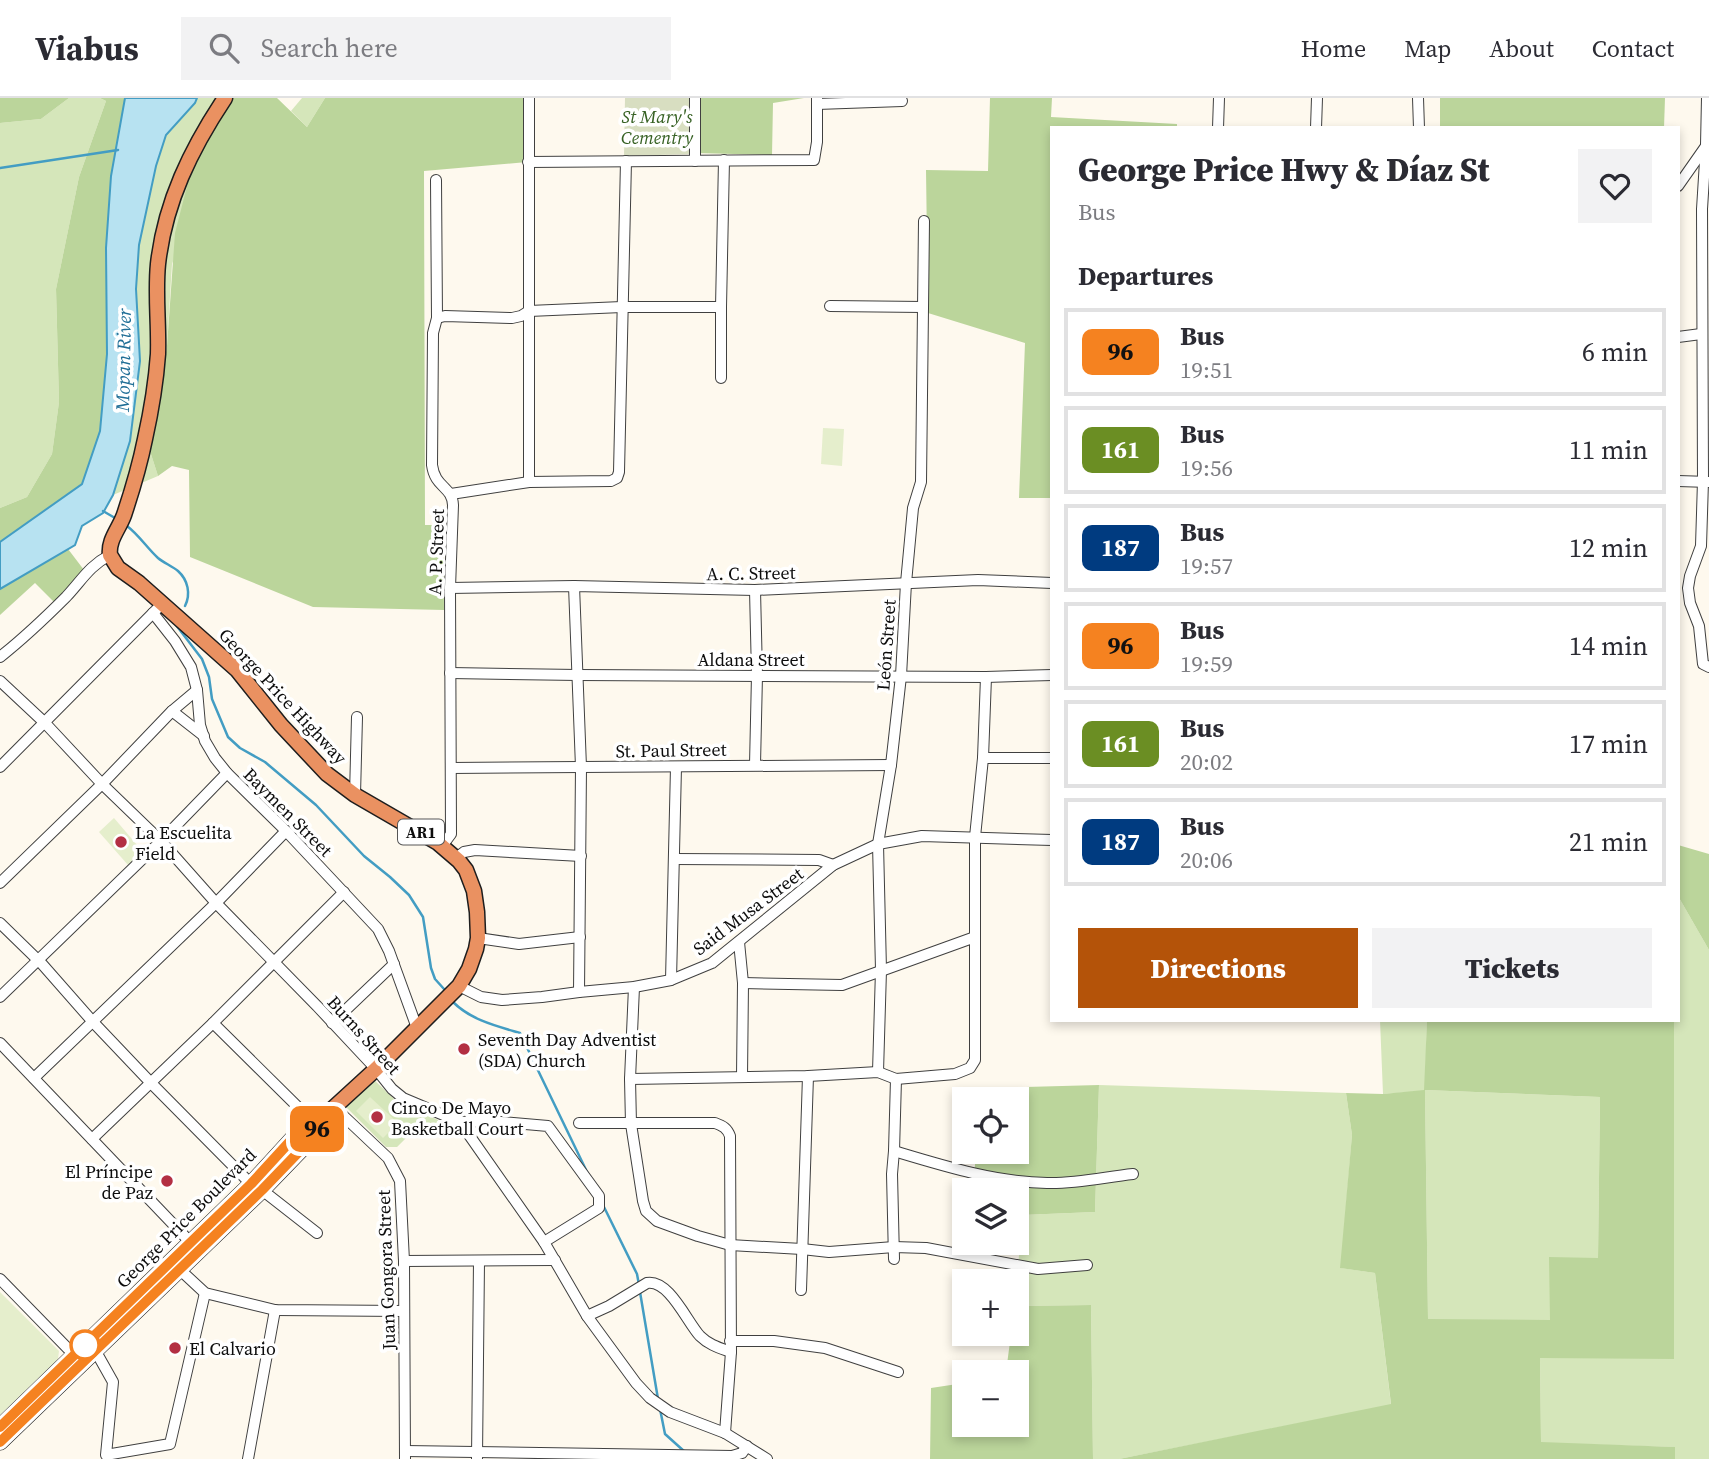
<!DOCTYPE html>
<meta charset="utf-8">
<style>
:root{--surface:#fff;--page:#f2f2f3;--text:#2b2b33;--muted:#7c7c81;--line:#e1e1e2;--accent:#b45309}
body{margin:0;font-family:"Source Serif 4",serif;background:var(--page);color:var(--text);height:100vh;display:flex;flex-direction:column;font-size:26px;white-space:nowrap}
*{box-sizing:border-box;margin:0}
p{font-size:23px;color:var(--muted)}
.icon{flex:none;width:38px;height:38px;fill:none;stroke:currentColor;stroke-width:2;stroke-linecap:round;stroke-linejoin:round}
.map{position:relative;flex:1;overflow:hidden}
.details{position:absolute;left:1050px;top:28px;width:630px;height:896px;display:flex;flex-direction:column;background:var(--surface);border-radius:0px;box-shadow:0 4px 10px #0003}
.details>*{flex:none}
.badge{padding:0 14px;border-radius:10px;font-size:24px;line-height:46px}
.tools{position:absolute;left:952px;top:989px;display:grid;gap:14px}
.tools a{display:grid;place-items:center;width:77px;height:77px;border-radius:0px;background:var(--surface);box-shadow:0 4px 10px #0003;font-size:35px}
.map>.badge{position:absolute;translate:-50% -50%;box-shadow:0 0 0 4px #fff}
h2{padding:0 28px;font-size:26px;line-height:63px}
.round{display:grid;place-items:center;flex:none;width:74px;height:74px;border-radius:0px;background:var(--page)}
.summary{display:flex;align-items:center;justify-content:space-between;height:119px;padding:0 28px}
h1{font-size:33px;font-weight:800;line-height:52px}
.cta{display:flex;gap:14px;margin-top:auto;padding:14px 28px}
.cta a{flex:1;height:80px;border-radius:0px;background:var(--accent);color:#fff;font-size:28px;font-weight:800;line-height:80px;text-align:center}
.cta a+a{background:var(--page);color:var(--text)}
ul{padding:0;list-style:none}
li{display:flex;align-items:center;gap:21px;height:88px;margin:0 14px 10px;padding:0 14px;border:4px solid var(--line);border-radius:0px}
li div{flex:1}
li b{display:block;font-size:26px}
li em{font-style:normal}
li .badge{min-width:77px;font-weight:700;text-align:center}
header{display:flex;align-items:center;gap:42px;box-sizing:border-box;height:98px;padding:0 35px;background:var(--surface);border-bottom:2px solid var(--line)}
header strong{font-size:33px}
nav{display:flex;gap:38px;margin-inline-start:auto;font-size:24px}
.search{width:490px;height:63px;background:var(--page);display:flex;align-items:center;gap:18px;box-sizing:border-box;padding:0 24px;border-radius:0px;color:var(--muted);font-size:26px}
.map>svg:first-child{display:block}
</style>
<header>
<strong>Viabus</strong>
<div class="search"><svg class="icon" aria-label="search" viewBox="0 0 24 24"><circle cx="10" cy="10" r="6"/><path d="M15 15l6 6"/></svg>Search here</div>
<nav><a>Home</a><a>Map</a><a>About</a><a>Contact</a></nav>
</header>
<div class="map">
<svg width="1709" height="1361" viewBox="0 0 1709 1361">
<rect width="100%" height="100%" fill="#fef9ee"/>
<g fill="#d5e6ba">
<path d="M69,0H100L106,3L79,79L56,191L59,304L52,356L27,399L0,410V25L41,21Z"/>
<path d="M197,0H230L172,166L167,248L150,353L158,378L113,397L130,343L134,306L136,191L139,147L156,68L166,37L195,5Z"/>
<path d="M302,0H325L307,29L291,13Z"/>
<path d="M1678,798L1709,852V1361H1675L1674,1349L1541,1345L1540,1260H1674V922H1678Z"/>
<path d="M1380,922H1427L1425,992L1600,999L1598,1161L1550,1222H1428L1425,993L1383,996Z"/>
<path d="M372,980L394,1001L438,1022L439,1039H407L397,1049H386L345,1008Z"/>
<path d="M1099,987L1346,995L1352,1037L1341,1170L1375,1175L1391,1307L1119,1361H1093L1091,1207L1017,1208V1183L1022,1117L1095,1114Z"/>
</g>
<g fill="#bbd59b" fill-rule="evenodd">
<path d="M0,0H69L41,21L0,25Z"/>
<path d="M100,0H125L111,78L106,150L107,256L101,333L82,386L0,444V410L27,399L52,356L59,304L56,191L79,79L106,3Z"/>
<path d="M230,0H277L307,29L325,0H526L527,64L424,73L425,427H443L444,512L313,509L190,459L189,372L172,368L158,378L150,353L167,248L175,135L193,65Z"/>
<path d="M697,0H804L773,5L772,57L695,55Z"/>
<path d="M990,0H1052L1051,19L1177,26V30H1052V400H1019L1025,245L928,215L926,72L988,73Z"/>
<path d="M1440,0H1665L1664,30H1440Z"/>
<path d="M68,451L84,472L55,505L35,485L0,517V491Z"/>
<path d="M1678,747L1709,756V852L1678,798Z"/>
<path d="M1427,922H1674V1261L1540,1260L1541,1344L1675,1349V1361H1119L1391,1306L1375,1175L1340,1170L1352,1037L1346,995L1383,996L1424,992ZM1425,992L1600,999L1598,1160L1549,1159L1550,1222L1428,1221Z"/>
<path d="M1099,987L1095,1114L1022,1117L1027,1107L1017,1104V1092H973L976,1054H1017V1001H981L982,990Z"/>
<path d="M1091,1207L1093,1361H930L931,1290L964,1285V1326H1017V1274H1006L1011,1236H1017V1208Z"/>
</g>
<path fill="#d8dec1" d="M625,0H693L692,56L624,58Z"/>
<g fill="#e5eecc">
<path d="M823,330L844,331L842,368L821,366Z"/>
<path d="M114,720L143,754L128,767L99,734Z"/>
<path d="M370,999L398,1025L383,1040L356,1013Z"/>
<path d="M0,1194L59,1253L58,1261L0,1317Z"/>
</g>
<path fill="#b7e2f1" stroke="#439dc3" stroke-width="2" d="M125,0H197L195,5L166,37L156,68L139,147L136,191L140,263L130,343L113,397L103,415L82,428L75,447L0,491V444L82,386L100,333L107,256L106,150L111,78Z"/>
<g fill="none" stroke-linecap="round" stroke-linejoin="round">
<g stroke="#439dc3" stroke-width="2.5">
<path d="M0,70L118,52"/>
<path d="M103,413L115,420"/>
<path d="M127,428C139,437 147,450 158,460C164,465 172,468 178,473C188,482 191,496 185,508"/>
<path d="M176,527L202,561L209,579L212,601L228,639L240,650L265,664L316,707L364,758L390,779L409,797L423,819L431,870L435,881L444,891"/>
<path d="M453,904C471,922 496,928 520,935L588,1076"/>
<path d="M603,1107L637,1176L639,1187"/>
<path d="M640,1194L658,1301"/>
<path d="M660,1311L665,1336L685,1354"/>
</g>
<g stroke="#404040" stroke-width="12">
<g id="minor">
<path d="M1418,0L1419,30"/>
<path d="M1707,0L1706,47L1702,111L1703,383L1701,448L1690,478L1688,490L1690,505L1699,528L1703,566L1709,569"/>
<path d="M817,6L902,3"/>
<path d="M1218,30L1219,0"/>
<path d="M1316,30L1317,0"/>
<path d="M695,63V0"/>
<path d="M528,64L814,62L817,44V0"/>
<path d="M436,82L437,220L433,235L432,367C435,390 452,388 453,407L450,490L451,736L442,748"/>
<path d="M1678,88L1706,48"/>
<path d="M830,208L923,209"/>
<path d="M437,220L445,218L512,220L521,218L529,213L622,209H721"/>
<path d="M1678,239L1701,236"/>
<path d="M721,280V209L724,62"/>
<path d="M1678,383L1709,384"/>
<path d="M529,384V0"/>
<path d="M451,396L529,384L611,383L617,380L619,374L626,63"/>
<path d="M574,488L581,669L579,894"/>
<path d="M450,490L574,488L755,492L978,482L1052,485"/>
<path d="M153,515L175,543L191,569L197,592L200,627L205,643L215,660L227,675L286,733L378,831L389,853L417,930"/>
<path d="M0,559C24,540 45,520 66,499C82,482 89,468 110,457"/>
<path d="M450,575L578,577L986,579L1052,577"/>
<path d="M0,583L45,625L102,686L161,743L216,805L317,908L376,971L392,991L403,1000L460,1024L544,1144L587,1218L636,1285L650,1300L670,1314L725,1335L767,1361"/>
<path d="M172,613L204,638"/>
<path d="M983,660H1052"/>
<path d="M755,667L757,577L755,492"/>
<path d="M0,669L157,511"/>
<path d="M451,670L891,667"/>
<path d="M355,697L357,619"/>
<path d="M456,760L464,754L475,752L581,758"/>
<path d="M674,761L819,762L833,767"/>
<path d="M0,785L102,686L172,613L197,592"/>
<path d="M0,825L42,866L93,924L151,985L251,1086"/>
<path d="M478,840L519,846L580,839"/>
<path d="M739,844L743,885L742,979"/>
<path d="M671,882L676,669"/>
<path d="M743,885L842,887L975,839"/>
<path d="M459,888L481,899L502,902L542,899L579,894L634,889L671,882L712,865L833,767L878,746L922,738L1052,742"/>
<path d="M634,889L630,981L631,1026L643,1103L646,1113L657,1123L698,1138L730,1147L802,1151L829,1154L894,1149L926,1150L1038,1171L1087,1167"/>
<path d="M0,899L161,743L227,675"/>
<path d="M213,925L308,1019L316,1025"/>
<path d="M332,925L394,866"/>
<path d="M0,945L193,1147"/>
<path d="M878,974L881,872L878,746L891,667L901,578L906,485L913,410L921,384L924,123"/>
<path d="M34,980L216,805L286,733"/>
<path d="M630,981L808,978L878,974L896,981L955,976L970,970L975,962V739L983,660L986,579"/>
<path d="M334,1009L388,1060L400,1083L404,1163L405,1361"/>
<path d="M460,1024L490,1023L548,1028L599,1098V1110L544,1144"/>
<path d="M579,1025H715C723,1028 727,1030 730,1038L731,1254L725,1335"/>
<path d="M92,1041L213,925L344,794"/>
<path d="M894,1053C944,1068 995,1084 1047,1085C1076,1086 1105,1079 1133,1076"/>
<path d="M262,1092L317,1135"/>
<path d="M894,1161L892,1076L894,1053L896,981"/>
<path d="M404,1163L555,1162"/>
<path d="M176,1168L205,1195L275,1212L404,1213"/>
<path d="M0,1181L78,1261"/>
<path d="M801,1192L808,978"/>
<path d="M587,1218L609,1208L647,1185C669,1181 687,1224 700,1238C709,1247 720,1250 731,1254"/>
<path d="M730,1243H774L825,1250L898,1274"/>
<path d="M92,1249L95,1252L113,1284L106,1357L170,1346L205,1195"/>
<path d="M405,1353L732,1358L742,1355L747,1348"/>
<path d="M477,1360L479,1163"/>
<path d="M248,1361L275,1212"/>
</g>
</g>
<g stroke="#1e1e1e" stroke-width="17">
<g id="highway">
<path d="M225,0C191,51 165,104 158,166C155,196 159,226 158,256C156,284 151,314 145,341C140,366 132,393 124,417C119,431 108,442 110,457L118,470L139,485L237,572L281,627L327,676L355,697L438,745L459,763L466,772L474,793L477,814L478,840L476,851L469,871L459,888L376,971L317,1025"/>
<path d="M0,1329L251,1086L306,1026L317,1025L316,1036L262,1092L0,1344"/>
</g>
</g>
<use href="#minor" stroke="#fff" stroke-width="10"/>
<use href="#highway" stroke="#ea9161" stroke-width="14"/>
</g>
<g fill="none" stroke-linecap="round" stroke-linejoin="round">
<g stroke="#fff" stroke-width="16">
<path id="line" d="M0,1329L251,1086L306,1026L317,1025L316,1036L262,1092L0,1344"/>
</g>
<use href="#line" stroke="#f58220" stroke-width="10"/>
</g>
<g fill="#b32f43" stroke="#fff" stroke-width="2.5">
<circle cx="121" cy="744" r="7"/>
<circle cx="464" cy="951" r="7"/>
<circle cx="377" cy="1019" r="7"/>
<circle cx="167" cy="1083" r="7"/>
<circle cx="175" cy="1250" r="7"/>
</g>
<circle fill="#fff" stroke="#f58220" stroke-width="3.5" cx="85" cy="1247" r="14"/>
<g text-anchor="middle" dominant-baseline="central" stroke-width="7" stroke-linejoin="round" paint-order="stroke">
<rect fill="#fff" stroke="#565656" stroke-width="2" x="398" y="721.5" width="46" height="25" rx="5"/>
<g font-size="16" font-weight="bold" fill="#0d0d0d">
<text x="421" y="734">AR1</text>
</g>
<g font-size="18" font-style="italic" fill="#356022" stroke="#fff">
<text x="657" y="18">St Mary's<tspan x="657" dy="21">Cementry</tspan></text>
</g>
<g font-size="18" fill="#0d0d0d" stroke="#fff">
<text transform="translate(436 454) rotate(-88)">A. P. Street</text>
<text transform="translate(751 475) rotate(-1)">A. C. Street</text>
<text transform="translate(886 547) rotate(-86)">León Street</text>
<text x="751" y="561">Aldana Street</text>
<text transform="translate(283 598) rotate(47)">George Price Highway</text>
<text transform="translate(671 652) rotate(-1)">St. Paul Street</text>
<text transform="translate(288 714) rotate(45)">Baymen Street</text>
<text transform="translate(748 813) rotate(-37)">Said Musa Street</text>
<text transform="translate(364 937) rotate(48)">Burns Street</text>
<text transform="translate(186 1120) rotate(-45)">George Price Boulevard</text>
<text transform="translate(386 1172) rotate(-92)">Juan Gongora Street</text>
</g>
<g font-size="18" fill="#0d0d0d" stroke="#fff" text-anchor="start">
<text x="135" y="734">La Escuelita<tspan x="135" dy="21">Field</tspan></text>
<text x="478" y="941">Seventh Day Adventist<tspan x="478" dy="21">(SDA) Church</tspan></text>
<text x="391" y="1009">Cinco De Mayo<tspan x="391" dy="21">Basketball Court</tspan></text>
<text x="153" y="1073" text-anchor="end">El Príncipe<tspan x="153" dy="21">de Paz</tspan></text>
<text x="189" y="1250">El Calvario</text>
</g>
<g font-size="19" font-style="italic" fill="#206e96" stroke="#fff">
<text transform="translate(123 262) rotate(-89)">Mopan River</text>
</g>
</g>
</svg>
<div class="tools">
<a><svg class="icon" aria-label="locate" viewBox="0 0 24 24"><circle cx="12" cy="12" r="6"/><path d="M12 2v4M12 18v4M2 12h4M18 12h4"/></svg></a>
<a><svg class="icon" aria-label="layers" viewBox="0 0 24 24"><path d="M12 4l9 5-9 5-9-5zM3 14l9 5 9-5"/></svg></a>
<a>+</a>
<a>−</a>
</div>
<b class="badge" style="left:317px;top:1031px;background:#f58220;color:#111">96</b>
<section class="details">
<div class="summary"><div><h1>George Price Hwy &amp; Díaz St</h1><p>Bus</p></div><a class="round"><svg class="icon" aria-label="heart" viewBox="0 0 24 24"><path d="M12 20l-8-8c-3-5 5-10 8-4 3-6 11-1 8 4z"/></svg></a></div>
<h2>Departures</h2>
<ul>
<li><span class="badge" style="background:#f58220;color:#111">96</span><div><b>Bus</b><p>19:51</p></div><em>6 min</em></li>
<li><span class="badge" style="background:#6b8e23;color:#fff">161</span><div><b>Bus</b><p>19:56</p></div><em>11 min</em></li>
<li><span class="badge" style="background:#003b80;color:#fff">187</span><div><b>Bus</b><p>19:57</p></div><em>12 min</em></li>
<li><span class="badge" style="background:#f58220;color:#111">96</span><div><b>Bus</b><p>19:59</p></div><em>14 min</em></li>
<li><span class="badge" style="background:#6b8e23;color:#fff">161</span><div><b>Bus</b><p>20:02</p></div><em>17 min</em></li>
<li><span class="badge" style="background:#003b80;color:#fff">187</span><div><b>Bus</b><p>20:06</p></div><em>21 min</em></li>
</ul>
<div class="cta"><a>Directions</a><a>Tickets</a></div>
</section>
</div>
